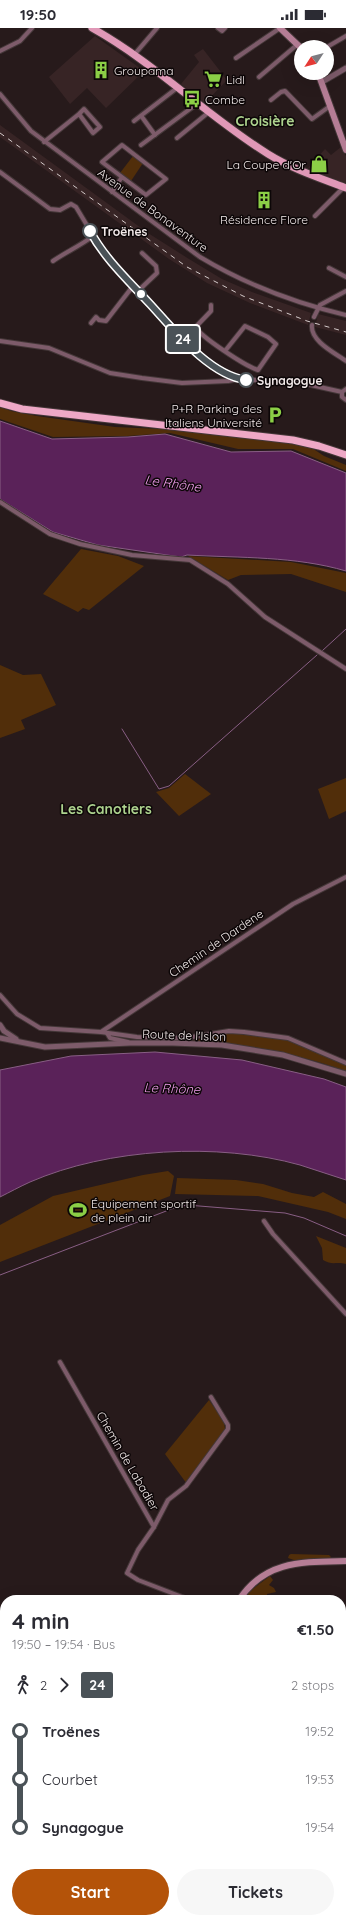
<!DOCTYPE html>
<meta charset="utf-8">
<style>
:root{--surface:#fff;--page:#f7f7f7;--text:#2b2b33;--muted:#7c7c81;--accent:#b45309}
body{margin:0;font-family:Quicksand,sans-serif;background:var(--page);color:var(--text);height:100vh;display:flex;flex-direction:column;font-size:15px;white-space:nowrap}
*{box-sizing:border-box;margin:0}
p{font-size:13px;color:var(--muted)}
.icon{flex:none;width:22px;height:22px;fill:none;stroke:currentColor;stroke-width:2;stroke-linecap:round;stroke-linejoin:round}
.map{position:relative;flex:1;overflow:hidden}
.side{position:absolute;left:0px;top:1567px;width:346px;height:328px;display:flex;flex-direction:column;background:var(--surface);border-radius:16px 16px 0 0;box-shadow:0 4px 16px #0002}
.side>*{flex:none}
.badge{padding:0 8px;border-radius:3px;font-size:14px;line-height:26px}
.needle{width:26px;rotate:234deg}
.fabs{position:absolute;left:294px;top:12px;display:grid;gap:8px}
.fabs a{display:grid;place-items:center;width:40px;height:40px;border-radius:50%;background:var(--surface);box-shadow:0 4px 16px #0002;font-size:20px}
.map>.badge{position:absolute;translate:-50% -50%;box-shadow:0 0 0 2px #fff}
.legs{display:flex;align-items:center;gap:6px;height:44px;padding:0 12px;font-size:13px}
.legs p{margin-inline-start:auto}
.overview{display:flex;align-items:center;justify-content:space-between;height:68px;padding:0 12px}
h1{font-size:22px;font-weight:700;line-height:30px}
.primary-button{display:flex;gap:8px;margin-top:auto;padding:8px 12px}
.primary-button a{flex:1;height:46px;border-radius:24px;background:var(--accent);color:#fff;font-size:16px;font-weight:700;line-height:46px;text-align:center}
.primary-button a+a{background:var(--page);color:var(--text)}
ul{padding:0 12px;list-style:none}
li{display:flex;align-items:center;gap:14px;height:48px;font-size:15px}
li i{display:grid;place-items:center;width:6px;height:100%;margin:0 5px;background:currentColor}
li i::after{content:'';width:10px;height:10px;margin:-5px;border:3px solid;border-radius:50%;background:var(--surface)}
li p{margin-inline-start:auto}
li:first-child i{background:linear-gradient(#0000 50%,currentColor 0)}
li:last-child i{background:linear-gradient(currentColor 50%,#0000 0)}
.status{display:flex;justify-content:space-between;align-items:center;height:28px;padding:0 20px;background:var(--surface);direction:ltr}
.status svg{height:11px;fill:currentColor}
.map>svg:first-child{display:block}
</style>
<div class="status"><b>19:50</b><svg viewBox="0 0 49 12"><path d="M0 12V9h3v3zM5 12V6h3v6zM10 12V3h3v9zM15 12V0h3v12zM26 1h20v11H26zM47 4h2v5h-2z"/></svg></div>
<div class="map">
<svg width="346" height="1895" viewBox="0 0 346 1895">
<rect width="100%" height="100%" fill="#271a1b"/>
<g fill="#372425">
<path d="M95,8L144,43L106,80L87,60L70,76L49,49Z"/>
<path d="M203,21L227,52L205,75L181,56L199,34L194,27Z"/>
<path d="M0,97L148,205L189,231L222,251L252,264L311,285L308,297L250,275L207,255L169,231L0,109Z"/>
<path d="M341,119L346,128V156L308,140L325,121L331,127Z"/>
<path d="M318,286L346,293V307L315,299Z"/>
</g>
<g fill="#512e0a">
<path d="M133,128L143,135L131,153L120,145Z"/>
<path d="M0,379L11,383L37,388L115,399L184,402L283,413L312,420L324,428L346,437V443L293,421H238L170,405L127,408L53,409L0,391Z"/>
<path d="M81,521L118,528L144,538L89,582L83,580L78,584L43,566Z"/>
<path d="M188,528L291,534L346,545V564L291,546L241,547L228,552Z"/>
<path d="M0,637L23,647L41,646L56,677L21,692L25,701L0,710Z"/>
<path d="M185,746L211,766L179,788L156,764L169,760Z"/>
<path d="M346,750V783L329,791L318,761Z"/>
<path d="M230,1004L289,1011L346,1036V1043C297,1026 245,1015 192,1013Z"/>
<path d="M168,1143L174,1148L170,1168L0,1234V1197L53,1168L143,1147Z"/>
<path d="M177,1150L236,1152L263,1156L292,1165L314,1169L323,1164L346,1176V1191L328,1184L258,1168L175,1166Z"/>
<path d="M316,1208L346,1220V1236C336,1233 333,1238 323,1232L322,1220Z"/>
<path d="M209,1372L224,1394L225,1401L187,1456L165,1426Z"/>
<path d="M291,1526L329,1527L331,1529L329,1531L294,1532L288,1530L289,1527Z"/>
<path d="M270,1548L273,1552L269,1557L274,1560L276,1564L267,1566V1570L263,1572H244L250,1563Z"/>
<path d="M0,1670L5,1677V1768L0,1760Z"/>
<path d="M59,1890H144L139,1895H61Z"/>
<path d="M172,1890H208L212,1895H169L168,1893Z"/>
<path d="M225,1890H280L278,1895H229Z"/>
</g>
<g fill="#5a2259" stroke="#885e84">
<path d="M0,393L52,411L128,409L165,406L231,424L291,423L346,445V543C295,528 240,530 187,527L181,529L98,517L53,504L0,471Z"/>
<path d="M155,1024L242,1032L324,1051L346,1059V1152C331,1147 315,1142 300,1137C218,1114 108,1120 30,1154C19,1159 10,1164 0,1169V1042L71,1028Z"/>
</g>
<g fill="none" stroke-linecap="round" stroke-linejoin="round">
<g stroke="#885e84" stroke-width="1">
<path d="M322,623L346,601"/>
<path d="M122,701L159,761L169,758L317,627"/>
<path d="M0,1247L174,1180L187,1177L285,1185L304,1190L346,1208"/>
</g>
<g stroke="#443738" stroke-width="6">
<g id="minor">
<path d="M218,0L222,3L225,0"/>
<path d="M327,19L346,8"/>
<path d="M0,23L20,13L32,0"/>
<path d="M134,27L157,0"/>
<path d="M236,30L280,0"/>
<path d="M259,49L298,16"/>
<path d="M0,66L31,103L200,229C245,256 295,275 346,287"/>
<path d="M271,72L281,64L285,63L312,91L330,78"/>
<path d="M142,89L155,107"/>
<path d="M134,93L177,60"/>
<path d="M177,110L209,84"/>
<path d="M44,114L79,86L84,81L100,99L93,105L79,86"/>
<path d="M141,117L198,75"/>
<path d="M0,144L50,181L60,182L71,176L76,179L103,224L172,300L210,335L238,351"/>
<path d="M112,164L122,149L102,134L122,117L166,151L146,167L122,149"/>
<path d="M315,188L344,159"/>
<path d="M53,233C66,224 80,218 93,208"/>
<path d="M329,240L346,249"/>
<path d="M138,263L157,245L156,238L142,225"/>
<path d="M314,289L320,277L346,263"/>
<path d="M91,295L96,289L99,292L106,293L133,258"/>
<path d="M312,297C310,313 335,325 346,333"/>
<path d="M196,299C199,308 247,339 258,342L276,316L268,309L245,298L225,323"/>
<path d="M187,308L211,283V277"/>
<path d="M0,313L49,320L110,345L142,350L182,355L228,353L238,351L302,355L342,364"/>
<path d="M190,318L200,305"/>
<path d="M342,364V369L346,372"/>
<path d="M342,364L346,361"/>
<path d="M0,474L50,506L80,516L132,527L190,532L228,556L265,589L346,641"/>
<path d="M0,967L17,986L40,1000L101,1004L137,1009L186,1010L229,1003L244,1004L288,1010L346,1035"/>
<path d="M101,1004L293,876L346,849"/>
<path d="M107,1005L110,1010L128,1014"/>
<path d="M264,1193L273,1206L346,1286"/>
<path d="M60,1334L154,1499L138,1522L127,1545L138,1552L190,1572"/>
<path d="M154,1499L168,1472L186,1458L228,1401V1397L211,1369"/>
<path d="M341,1729L346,1727"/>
<path d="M341,1756L346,1762"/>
<path d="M341,1784L346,1776"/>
<path d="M0,1806L5,1810"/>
<path d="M341,1879L346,1875"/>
<path d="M143,1895L148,1890"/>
<path d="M320,1895L327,1890"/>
</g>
</g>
<g stroke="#443738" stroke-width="7">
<g id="tertiary">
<path d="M322,54L346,40"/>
<path d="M0,997L4,1003L16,1011"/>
<path d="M0,1010L45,1019L130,1015H173L222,1017L283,1027L346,1046"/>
</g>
</g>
<g stroke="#443738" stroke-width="8">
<g id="secondary">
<path d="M280,0L301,20"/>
<path d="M318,45L346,122"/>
<path d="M239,1572C265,1532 303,1534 346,1533"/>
<path d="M286,1895L290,1890"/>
</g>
</g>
<g stroke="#443738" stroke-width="9">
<path id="primary" d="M92,0C155,35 207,88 268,126C292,141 320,150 346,160"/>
</g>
<g stroke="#443738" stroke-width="9">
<path id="trunk" d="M0,375L22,381L293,412L319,418L346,427"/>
</g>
<use href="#minor" stroke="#7d5b6a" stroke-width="4"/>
<use href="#tertiary" stroke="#7d5b6a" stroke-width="5"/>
<use href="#secondary" stroke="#b57d95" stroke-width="6"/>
<use href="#primary" stroke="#e098b7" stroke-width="7"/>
<use href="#trunk" stroke="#eea8c6" stroke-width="7"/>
<path stroke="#d5cbcb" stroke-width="1" stroke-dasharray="5 5" stroke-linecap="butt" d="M0,105L187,239L243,268L307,293L346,304"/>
</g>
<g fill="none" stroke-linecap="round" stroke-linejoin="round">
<g stroke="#fff" stroke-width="9">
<path id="line-1" d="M90,203C105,231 128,252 150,276C174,302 209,347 246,352"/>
</g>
<use href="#line-1" stroke="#4a5257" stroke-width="6"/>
</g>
<defs>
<g id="building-bare" transform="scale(1.38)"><path d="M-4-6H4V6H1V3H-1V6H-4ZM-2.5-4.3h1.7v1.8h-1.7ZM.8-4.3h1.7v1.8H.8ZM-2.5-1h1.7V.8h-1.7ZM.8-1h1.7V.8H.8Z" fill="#8bce46" stroke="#0c0607" stroke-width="2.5" paint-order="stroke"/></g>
<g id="supermarket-bare" transform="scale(1.38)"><path d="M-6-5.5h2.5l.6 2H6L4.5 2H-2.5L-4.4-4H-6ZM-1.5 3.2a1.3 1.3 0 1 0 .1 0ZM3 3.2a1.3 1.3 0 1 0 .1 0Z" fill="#8bce46" stroke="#0c0607" stroke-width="2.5" paint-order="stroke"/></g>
<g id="bus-bare" transform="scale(1.38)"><path d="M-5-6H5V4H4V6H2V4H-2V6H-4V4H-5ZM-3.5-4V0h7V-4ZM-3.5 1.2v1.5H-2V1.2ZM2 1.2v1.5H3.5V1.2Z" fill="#8bce46" stroke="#0c0607" stroke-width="2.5" paint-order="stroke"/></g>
<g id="shop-bare" transform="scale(1.38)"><path d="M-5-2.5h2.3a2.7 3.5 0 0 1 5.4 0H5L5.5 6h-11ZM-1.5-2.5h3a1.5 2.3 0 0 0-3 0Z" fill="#8bce46" stroke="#0c0607" stroke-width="2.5" paint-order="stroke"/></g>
<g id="parking-bare" transform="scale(1.38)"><path d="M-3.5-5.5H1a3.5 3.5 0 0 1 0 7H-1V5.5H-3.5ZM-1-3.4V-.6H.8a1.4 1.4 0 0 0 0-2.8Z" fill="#8bce46" stroke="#0c0607" stroke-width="2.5" paint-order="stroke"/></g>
<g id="stadium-bare" transform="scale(1.38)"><path d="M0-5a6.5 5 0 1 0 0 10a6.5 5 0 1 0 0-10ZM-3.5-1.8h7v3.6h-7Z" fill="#8bce46" stroke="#0c0607" stroke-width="2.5" paint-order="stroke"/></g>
</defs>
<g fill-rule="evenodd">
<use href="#building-bare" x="101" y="42"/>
<use href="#supermarket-bare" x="213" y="51"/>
<use href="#bus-bare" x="192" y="71"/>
<use href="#shop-bare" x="319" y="136"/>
<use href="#building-bare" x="264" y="172"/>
<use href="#parking-bare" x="275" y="387"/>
<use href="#stadium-bare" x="78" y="1182"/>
</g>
<g fill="#fff" stroke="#4a5257" stroke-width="2">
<circle cx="90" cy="203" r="7"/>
<circle cx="141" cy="266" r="5"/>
<circle cx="246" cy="352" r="7"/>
</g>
<g text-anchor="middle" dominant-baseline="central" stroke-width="3" stroke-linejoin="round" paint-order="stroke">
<g font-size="12" fill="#f3eaea" stroke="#0c0607" text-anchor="start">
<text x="114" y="42">Groupama</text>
<text x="226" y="51">Lidl</text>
<text x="205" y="71">Combe</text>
<text x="306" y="136" text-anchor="end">La Coupe d'Or</text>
<text x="264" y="191" text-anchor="middle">Résidence Flore</text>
<text x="262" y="380" text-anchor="end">P+R Parking des<tspan x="262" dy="14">Italiens Université</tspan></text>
<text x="91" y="1175">Équipement sportif<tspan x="91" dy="14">de plein air</tspan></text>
</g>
<g font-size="12" fill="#f3eaea" stroke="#0c0607">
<text transform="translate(153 182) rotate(36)">Avenue de Bonaventure</text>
<text transform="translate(216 915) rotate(-34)">Chemin de Dardene</text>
<text transform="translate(184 1007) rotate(2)">Route de l'Islon</text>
<text transform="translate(128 1433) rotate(60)">Chemin de Labadier</text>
</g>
<g font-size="12" font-weight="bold" fill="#f3eaea" stroke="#0c0607" text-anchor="start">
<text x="101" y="203">Troënes</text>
<text x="257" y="352">Synagogue</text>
</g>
<g font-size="13" font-style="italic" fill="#f09ded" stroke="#0c0607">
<text transform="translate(173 455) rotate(8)">Le Rhône</text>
<text transform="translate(172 1060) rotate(2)">Le Rhône</text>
</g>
<g font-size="14" font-weight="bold" fill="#add28e" stroke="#0c0607">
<text x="265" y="93">Croisière</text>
<text x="106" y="781">Les Canotiers</text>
</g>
</g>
</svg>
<div class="fabs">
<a><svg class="needle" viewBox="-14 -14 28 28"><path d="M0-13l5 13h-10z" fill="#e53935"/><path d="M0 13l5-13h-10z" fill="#7c7c81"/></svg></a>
</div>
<b class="badge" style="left:183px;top:311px;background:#4a5257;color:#fff">24</b>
<section class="side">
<div class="overview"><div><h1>4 min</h1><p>19:50 – 19:54 · Bus</p></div><b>€1.50</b></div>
<div class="legs"><svg class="icon" aria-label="walk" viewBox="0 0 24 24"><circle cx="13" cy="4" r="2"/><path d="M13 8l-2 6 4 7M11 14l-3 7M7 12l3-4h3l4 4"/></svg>2<svg class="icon" aria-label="forward" viewBox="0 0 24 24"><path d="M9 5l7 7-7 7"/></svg><b class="badge" style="background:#4a5257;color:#fff">24</b><p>2 stops</p></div>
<ul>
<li><i style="color:#4a5257"></i><b>Troënes</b><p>19:52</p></li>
<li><i style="color:#4a5257"></i><span>Courbet</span><p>19:53</p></li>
<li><i style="color:#4a5257"></i><b>Synagogue</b><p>19:54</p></li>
</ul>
<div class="primary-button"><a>Start</a><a>Tickets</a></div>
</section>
</div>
